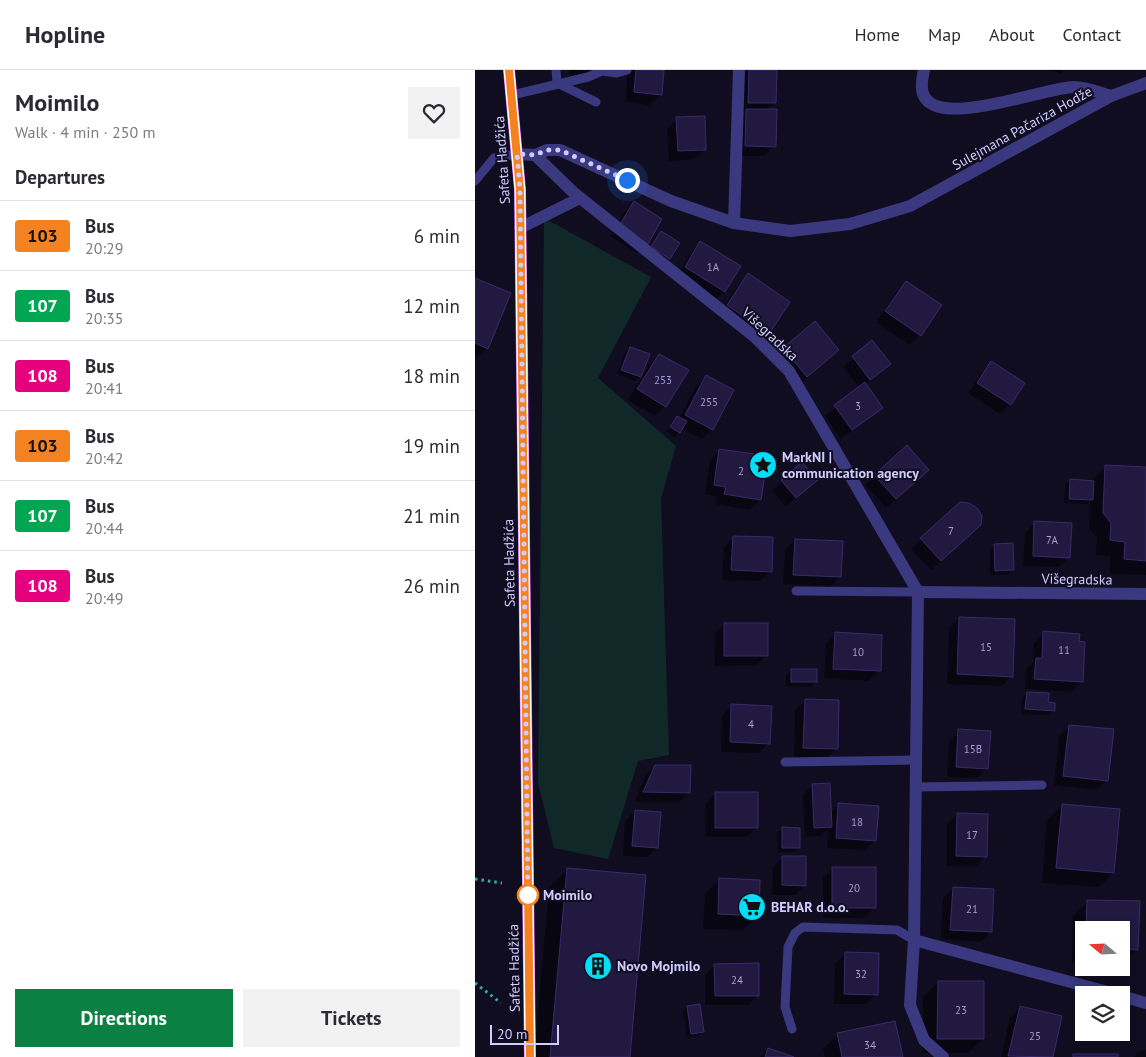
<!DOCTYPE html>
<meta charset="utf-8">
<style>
:root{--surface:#fff;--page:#f2f2f3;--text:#2b2b33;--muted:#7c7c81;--line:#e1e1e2;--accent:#0b8043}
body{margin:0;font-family:"PT Sans",sans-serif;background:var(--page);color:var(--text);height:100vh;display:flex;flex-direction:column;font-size:19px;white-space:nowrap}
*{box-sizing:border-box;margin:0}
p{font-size:16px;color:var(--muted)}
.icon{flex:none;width:28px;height:28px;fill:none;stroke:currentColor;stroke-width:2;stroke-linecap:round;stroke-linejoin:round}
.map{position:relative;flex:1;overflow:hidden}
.sheet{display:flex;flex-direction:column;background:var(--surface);width:475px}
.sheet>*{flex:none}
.badge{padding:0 10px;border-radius:4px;font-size:18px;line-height:32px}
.needle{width:32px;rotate:289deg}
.fabs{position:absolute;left:600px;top:851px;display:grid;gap:10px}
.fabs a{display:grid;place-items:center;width:55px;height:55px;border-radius:0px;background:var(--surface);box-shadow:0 2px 8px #0003;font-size:25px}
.scale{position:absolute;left:15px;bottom:12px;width:69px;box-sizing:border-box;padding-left:5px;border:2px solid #d1ccff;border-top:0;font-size:14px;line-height:18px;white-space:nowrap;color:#d1ccff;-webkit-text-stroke:4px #100d20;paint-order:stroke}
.you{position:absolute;width:25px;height:25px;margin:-12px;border:4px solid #fff;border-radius:50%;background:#1a73e8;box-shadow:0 0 0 8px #1a73e833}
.map>.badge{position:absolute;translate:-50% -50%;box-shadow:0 0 0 2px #fff}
h2{padding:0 15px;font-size:19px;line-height:45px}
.round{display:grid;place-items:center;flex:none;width:52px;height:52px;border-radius:0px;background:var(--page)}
.overview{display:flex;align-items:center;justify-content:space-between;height:85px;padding:0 15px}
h1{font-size:24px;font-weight:700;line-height:38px}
.action{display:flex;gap:10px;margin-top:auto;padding:10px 15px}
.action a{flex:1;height:58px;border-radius:0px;background:var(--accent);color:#fff;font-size:20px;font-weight:700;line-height:58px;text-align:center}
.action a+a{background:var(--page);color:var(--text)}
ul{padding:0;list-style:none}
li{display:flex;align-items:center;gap:15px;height:70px;padding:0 15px;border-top:1px solid var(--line)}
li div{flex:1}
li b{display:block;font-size:19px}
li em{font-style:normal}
li .badge{min-width:55px;font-weight:700;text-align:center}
header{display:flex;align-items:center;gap:30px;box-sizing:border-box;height:70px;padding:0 25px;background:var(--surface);border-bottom:1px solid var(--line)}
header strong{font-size:24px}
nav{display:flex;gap:28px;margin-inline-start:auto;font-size:18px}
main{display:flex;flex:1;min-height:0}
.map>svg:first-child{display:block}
</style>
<header>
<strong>Hopline</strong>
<nav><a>Home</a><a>Map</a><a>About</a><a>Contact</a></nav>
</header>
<main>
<section class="sheet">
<div class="overview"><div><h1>Moimilo</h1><p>Walk · 4 min · 250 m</p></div><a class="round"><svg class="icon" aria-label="heart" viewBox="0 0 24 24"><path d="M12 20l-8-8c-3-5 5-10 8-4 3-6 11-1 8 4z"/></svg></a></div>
<h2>Departures</h2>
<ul>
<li><span class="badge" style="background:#f58220;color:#111">103</span><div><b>Bus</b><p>20:29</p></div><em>6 min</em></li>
<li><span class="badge" style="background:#00a651;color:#fff">107</span><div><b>Bus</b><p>20:35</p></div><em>12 min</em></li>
<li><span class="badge" style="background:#e6007e;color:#fff">108</span><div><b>Bus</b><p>20:41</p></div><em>18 min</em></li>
<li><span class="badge" style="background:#f58220;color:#111">103</span><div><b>Bus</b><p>20:42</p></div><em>19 min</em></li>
<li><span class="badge" style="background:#00a651;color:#fff">107</span><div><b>Bus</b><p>20:44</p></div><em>21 min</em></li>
<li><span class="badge" style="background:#e6007e;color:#fff">108</span><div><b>Bus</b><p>20:49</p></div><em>26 min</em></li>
</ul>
<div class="action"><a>Directions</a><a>Tickets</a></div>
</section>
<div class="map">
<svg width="671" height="987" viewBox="0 0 671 987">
<rect width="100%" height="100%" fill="#100d20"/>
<path fill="#102928" d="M69,148L176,207L123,308L201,376L186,429L194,685L163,691L133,789L79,778L63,712Z"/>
<g fill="#0007">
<path d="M94,0H147L143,4L95,6Z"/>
<path d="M153,0H188L185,25L175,35L150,32Z"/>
<path d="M272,0H301L300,32L292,40L299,76L289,86H261L262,50L270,42H263L264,8Z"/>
<path d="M571,0H589L586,3Z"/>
<path d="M202,49L230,79L220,89L194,91L192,59Z"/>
<path d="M159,133L172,173L162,183L135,166L149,143Z"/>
<path d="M186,163L204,173L189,193L172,182Z"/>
<path d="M225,173L249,221L240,231L201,207L216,183Z"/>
<path d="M274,205L293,263L283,273L243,245L264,214Z"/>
<path d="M0,209L12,278L0,290Z"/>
<path d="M431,212L445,265L435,275L401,252L421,222Z"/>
<path d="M397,272L414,294L390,315L407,337L366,369L350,346L384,318L368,297Z"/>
<path d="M155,278L173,285L165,307L160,311L142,304L150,283Z"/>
<path d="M309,279L352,290L321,316L299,289Z"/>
<path d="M184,285L212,301L190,336L180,346L153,330L174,295Z"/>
<path d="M516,293L548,314L535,334L525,344L493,323L507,303Z"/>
<path d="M231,307L237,359L227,369L206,358L200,367L191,362L197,352L202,347L204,349L221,316Z"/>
<path d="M245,380L285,430L275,440L240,434L241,426L230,424L235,390Z"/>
<path d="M327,394L341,410L311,437L297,421Z"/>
<path d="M631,396L671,398V505L635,504V486L621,485L622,468L614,458L615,431L612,434L589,433L590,415L595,411H616Z"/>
<path d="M400,405L442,410L411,438L390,415Z"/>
<path d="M560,453L594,487L584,497L548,496L550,463Z"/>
<path d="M494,465L456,500L436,479L446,469Z"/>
<path d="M259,467L295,502L285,511L247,510L249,477Z"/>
<path d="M320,470L365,507L355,517L308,514L310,480Z"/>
<path d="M519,475L538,500L533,505H515V480Z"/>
<path d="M484,548L537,606L527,616L472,614L474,558Z"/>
<path d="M249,554L292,585L282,595L240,596L239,564Z"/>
<path d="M569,563L606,612L596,622L550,619L551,599L558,592L559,573Z"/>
<path d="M361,564L404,601L394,611L349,608L351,573Z"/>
<path d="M316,600L341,612L336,617L311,616V605Z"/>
<path d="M552,623L571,633L579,641L574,645L546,644L547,628Z"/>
<path d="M330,631L362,678L352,688H319L320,640Z"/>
<path d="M257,636L294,673L284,683L246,682L247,646Z"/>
<path d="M594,656L632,710L622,720L579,715L584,666Z"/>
<path d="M484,661L512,698L502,708L472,707L474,671Z"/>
<path d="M180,696L214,723L204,732H160L170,706Z"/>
<path d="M338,715L355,743L364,734L400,770L390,780L352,778L353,759L346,766L330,767L328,725Z"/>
<path d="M241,723L282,757L272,767H230L231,733Z"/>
<path d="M587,735L638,803L624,817L567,813L572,750Z"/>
<path d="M160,741L182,777L172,787L148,786L150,751Z"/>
<path d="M482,744L511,786L501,796H472V754Z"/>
<path d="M307,759L323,778L319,782H303L302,763Z"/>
<path d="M308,787L330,815L320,825H297L298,797Z"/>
<path d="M358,798L399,838L389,848H348V808Z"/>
<path d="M92,799L154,987H59L74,818Z"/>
<path d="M245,809L283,846L268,860L228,859L230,824Z"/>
<path d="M478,818L516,862L506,872L466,869L468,828Z"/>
<path d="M613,831L663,833L662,879L647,894L646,860H609V893L597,892L598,846Z"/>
<path d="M370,884L401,924L391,934H359L360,894Z"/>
<path d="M240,895L283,925L273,935H230V905Z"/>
<path d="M463,912L508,969L493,983H448V927Z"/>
<path d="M212,937L228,961L223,966L212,968L208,942Z"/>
<path d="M545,938L586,947L577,987H526L535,948Z"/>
<path d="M363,964L426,987H350L348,979Z"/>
<path d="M293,979L316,987H285Z"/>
<path d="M666,980H671V987H659Z"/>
</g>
<g fill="#211940" stroke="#372b6c">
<path d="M161,0H189L187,25L159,22Z"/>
<path d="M274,0H302L301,33H273Z"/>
<path d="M271,39H302L301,77L270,76Z"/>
<path d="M230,46L231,80L203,81L201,47Z"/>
<path d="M159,131L187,149L173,174L144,156Z"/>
<path d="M186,161L205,173L195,189L176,177Z"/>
<path d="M225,171L266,196L250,222L210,197Z"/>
<path d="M273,203L315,232L294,264L252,235Z"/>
<path d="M0,208L36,223L13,279L0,273Z"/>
<path d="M431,211L467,235L446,266L410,241Z"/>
<path d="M340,251L364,280L332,307L308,278Z"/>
<path d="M397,270L416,294L395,310L377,286Z"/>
<path d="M155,277L175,284L166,307L146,300Z"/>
<path d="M184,284L214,300L191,337L162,319Z"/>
<path d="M516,291L550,313L536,335L502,313Z"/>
<path d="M231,305L259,320L238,360L210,345Z"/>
<path d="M390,312L408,338L377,360L359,335Z"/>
<path d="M202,346L212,351L205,363L195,357Z"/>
<path d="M432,375L454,400L421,429L399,405Z"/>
<path d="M244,379L293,386L286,430L249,424L251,417L239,415Z"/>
<path d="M327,392L343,410L321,428L306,410Z"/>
<path d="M630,395L671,397V491L649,489L650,472L635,470L636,453L628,443Z"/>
<path d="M595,409L619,411L618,430L594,429Z"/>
<path d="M485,432L494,433L502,438L507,446L506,455L466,491L445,468Z"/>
<path d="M559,451L597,453L595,488L558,486Z"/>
<path d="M258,466L298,467L297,502L256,500Z"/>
<path d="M320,469L368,471L366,507L318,505Z"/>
<path d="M538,473L539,500L520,501L519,474Z"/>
<path d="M484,547L540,549L538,607L482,604Z"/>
<rect x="249" y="553" width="44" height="33"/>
<path d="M568,561L605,564L604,571L610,572L608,612L559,609L561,588H567Z"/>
<path d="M360,562L407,565L406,601L358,599Z"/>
<rect x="316" y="599" width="26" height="13"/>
<path d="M552,622L574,623L573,632L580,633V641L550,639Z"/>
<path d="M330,629L364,630L363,679L328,678Z"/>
<path d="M256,634L297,636L295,674L255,672Z"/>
<path d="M594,655L639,659L633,711L588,706Z"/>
<path d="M483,659L516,661L513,699L481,697Z"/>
<path d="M180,695H216L215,723L168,722Z"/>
<path d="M355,713L357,757L339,758L337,714Z"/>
<rect x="240" y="722" width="43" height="36"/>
<path d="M363,733L404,736L401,771L361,768Z"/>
<path d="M587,734L645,739L639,803L581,798Z"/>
<path d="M160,740L186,742L183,778L157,776Z"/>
<path d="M482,743L513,744L512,787L481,786Z"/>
<path d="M307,757L325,758V778H307Z"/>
<path d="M307,786H331V816L307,815Z"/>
<rect x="357" y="797" width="44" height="41"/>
<path d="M92,798L171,805L155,987H75Z"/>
<path d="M244,808L285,810L284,846L243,844Z"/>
<path d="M478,817L519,819L517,862L475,860Z"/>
<path d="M612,830L665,831L663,880L646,879V860H611Z"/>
<path d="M370,882L404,883L403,925L369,924Z"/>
<path d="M284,893V926H240L239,894Z"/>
<path d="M463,911H509V969H462Z"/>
<path d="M225,934L229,962L216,964L212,936Z"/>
<path d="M545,936L587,946L578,987L533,986Z"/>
<path d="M420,951L428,987H367L362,963Z"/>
<path d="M293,978L319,987H290Z"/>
<rect x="598" y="984" width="45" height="3"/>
</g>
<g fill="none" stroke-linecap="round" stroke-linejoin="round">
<g stroke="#2eb0a7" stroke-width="3" stroke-dasharray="2.5 4" stroke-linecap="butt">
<path d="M0,809L27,813"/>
<path d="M0,913L26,933"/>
</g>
<g stroke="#3a387e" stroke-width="9">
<path d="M81,0L82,13L121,32"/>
<path d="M37,25L113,7L127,1L142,3L152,0"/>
<path d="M0,111L19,88L42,84"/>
<path d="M321,521L443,522"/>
<path d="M310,692L442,690"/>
<path d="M442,717L567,715"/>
<path d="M317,959L310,937L313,877L320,863L328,857L422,860L439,870"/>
</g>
<g stroke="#3a387e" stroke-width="12">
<path d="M449,0C447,8 445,18 449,26C465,59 571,17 599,17C611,17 625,23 636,26"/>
<path d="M42,84L60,85L72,80H85L196,131L259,153L315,161L375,154L435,136L636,26L671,13"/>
<path d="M60,85L99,123L280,267L314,301L443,522L439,870L435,935L449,970L468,987"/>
<path d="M259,153L264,0"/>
<path d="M45,158L105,128"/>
<path d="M443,522L671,524"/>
<path d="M439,870L644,925"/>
<path d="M646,926L671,933"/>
</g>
<path stroke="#bd53fe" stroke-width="12" d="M34,0L45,119L55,987"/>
</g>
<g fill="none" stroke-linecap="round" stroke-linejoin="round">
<g stroke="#fff" stroke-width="11">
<path id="line" d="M34,0L45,120L55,987"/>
</g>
<use href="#line" stroke="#f58220" stroke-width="8"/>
<path stroke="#d1ccff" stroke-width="5" stroke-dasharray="0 9" d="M53,825V834L45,120L42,84L60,85L72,80H85L152,110"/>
</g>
<defs>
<g id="sight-disc" transform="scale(1.4375)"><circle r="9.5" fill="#02def5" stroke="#100d20"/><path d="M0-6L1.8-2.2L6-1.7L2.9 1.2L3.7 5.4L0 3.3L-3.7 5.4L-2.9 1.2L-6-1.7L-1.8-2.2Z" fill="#111"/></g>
<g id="supermarket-disc" transform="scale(1.4375)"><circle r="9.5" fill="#02def5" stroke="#100d20"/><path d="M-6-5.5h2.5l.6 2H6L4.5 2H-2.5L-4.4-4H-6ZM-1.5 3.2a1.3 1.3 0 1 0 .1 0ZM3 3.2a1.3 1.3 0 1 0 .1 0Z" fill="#111"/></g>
<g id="building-disc" transform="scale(1.4375)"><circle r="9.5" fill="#02def5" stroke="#100d20"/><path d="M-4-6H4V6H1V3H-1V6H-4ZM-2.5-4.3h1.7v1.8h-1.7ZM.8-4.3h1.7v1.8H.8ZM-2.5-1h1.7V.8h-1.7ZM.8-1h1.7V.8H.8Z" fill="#111"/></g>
</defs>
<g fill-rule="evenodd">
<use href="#sight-disc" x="288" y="395"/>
<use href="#supermarket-disc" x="277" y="837"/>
<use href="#building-disc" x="123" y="896"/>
</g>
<circle fill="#fff" stroke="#f58220" stroke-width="2.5" cx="53" cy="825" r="10"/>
<g text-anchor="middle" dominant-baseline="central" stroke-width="4" stroke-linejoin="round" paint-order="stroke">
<g font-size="11" fill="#a59fcf">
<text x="238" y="197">1A</text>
<text x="188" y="310">253</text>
<text x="234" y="332">255</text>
<text x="383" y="336">3</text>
<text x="266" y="401">2</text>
<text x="476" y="461">7</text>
<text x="577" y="470">7A</text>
<text x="511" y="577">15</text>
<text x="589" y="580">11</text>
<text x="383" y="582">10</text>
<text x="276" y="654">4</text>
<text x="498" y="679">15B</text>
<text x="382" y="752">18</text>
<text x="497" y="765">17</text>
<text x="379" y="818">20</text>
<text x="497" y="839">21</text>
<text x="386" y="904">32</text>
<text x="262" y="910">24</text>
<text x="486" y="940">23</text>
<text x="560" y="966">25</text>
<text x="395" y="975">34</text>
</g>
<g font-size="14" fill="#d1ccff" stroke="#100d20">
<text transform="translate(547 58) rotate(-29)">Sulejmana Pačariza Hodže</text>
<text transform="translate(27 90) rotate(-94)">Safeta Hadžića</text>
<text transform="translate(295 264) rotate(43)">Višegradska</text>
<text transform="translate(34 493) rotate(-91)">Safeta Hadžića</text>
<text transform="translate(602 509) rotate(1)">Višegradska</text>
<text transform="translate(39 898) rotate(-91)">Safeta Hadžića</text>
</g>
<g font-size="14" font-weight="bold" fill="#d1ccff" stroke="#100d20" text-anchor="start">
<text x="307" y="387">MarkNI |<tspan x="307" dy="16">communication agency</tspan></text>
<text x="296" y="837">BEHAR d.o.o.</text>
<text x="142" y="896">Novo Mojmilo</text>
</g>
<g font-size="14" font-weight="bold" fill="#d1ccff" stroke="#100d20" text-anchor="start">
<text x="68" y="825">Moimilo</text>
</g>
</g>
</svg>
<div class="fabs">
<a><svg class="needle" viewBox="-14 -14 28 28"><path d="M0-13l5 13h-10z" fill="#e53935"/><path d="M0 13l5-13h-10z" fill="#7c7c81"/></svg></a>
<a><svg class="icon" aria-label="layers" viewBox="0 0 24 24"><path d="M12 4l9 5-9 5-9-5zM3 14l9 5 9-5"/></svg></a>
</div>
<div class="scale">20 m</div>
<div class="you" style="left:152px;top:110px"></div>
</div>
</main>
